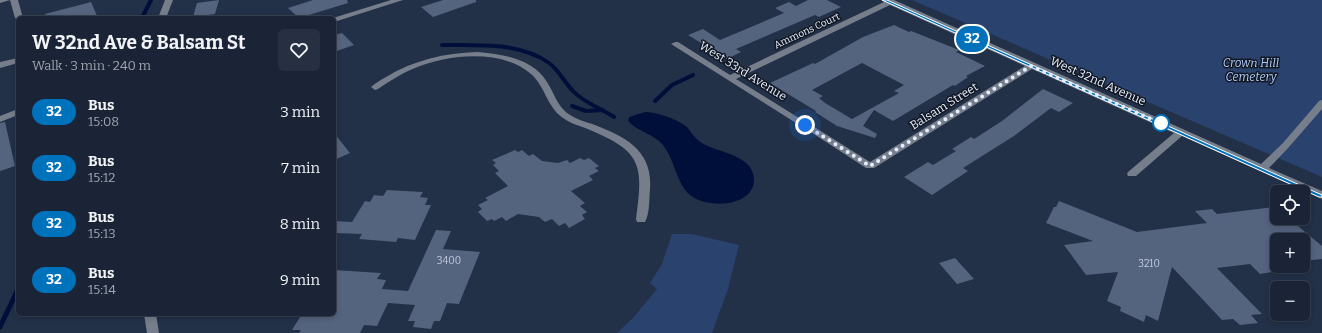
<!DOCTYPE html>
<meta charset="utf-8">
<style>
:root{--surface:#1a2436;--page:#273042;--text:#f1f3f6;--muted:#9fa4ad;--line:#384151}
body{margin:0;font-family:Bitter,serif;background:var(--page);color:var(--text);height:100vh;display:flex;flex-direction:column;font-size:15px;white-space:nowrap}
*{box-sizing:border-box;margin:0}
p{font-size:13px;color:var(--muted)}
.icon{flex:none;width:22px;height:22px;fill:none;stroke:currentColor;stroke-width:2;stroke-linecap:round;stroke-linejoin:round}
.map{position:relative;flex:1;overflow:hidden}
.panel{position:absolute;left:16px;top:16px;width:320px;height:300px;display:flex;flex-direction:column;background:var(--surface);border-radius:6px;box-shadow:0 2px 6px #0003,0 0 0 1px var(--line)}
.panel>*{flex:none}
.badge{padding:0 8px;border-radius:13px;font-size:14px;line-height:26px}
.fabs{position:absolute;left:1270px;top:185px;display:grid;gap:8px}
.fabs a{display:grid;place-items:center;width:40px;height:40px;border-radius:6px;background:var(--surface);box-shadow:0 2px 6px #0003,0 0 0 1px var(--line);font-size:20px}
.you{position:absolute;width:20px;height:20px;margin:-10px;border:3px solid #fff;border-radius:50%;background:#1a73e8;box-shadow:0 0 0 6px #1a73e833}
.map>.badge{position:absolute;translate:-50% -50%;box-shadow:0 0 0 2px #fff}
.round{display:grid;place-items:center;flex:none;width:42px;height:42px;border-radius:6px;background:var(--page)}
.overview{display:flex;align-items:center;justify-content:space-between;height:68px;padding:0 16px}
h1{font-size:19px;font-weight:700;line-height:30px}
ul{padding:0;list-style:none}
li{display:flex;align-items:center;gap:12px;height:56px;padding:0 16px}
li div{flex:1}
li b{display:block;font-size:15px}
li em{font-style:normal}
li .badge{min-width:44px;font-weight:700;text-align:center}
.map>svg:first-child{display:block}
</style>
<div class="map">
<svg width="1322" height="333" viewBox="0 0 1322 333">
<rect width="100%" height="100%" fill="#223048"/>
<g fill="#2a426e">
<path d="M912,0H1322V177Z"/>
<path d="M672,234H692L739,245L728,289L712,333H617L633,318L657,289L650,283L662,264Z"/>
</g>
<path fill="#000f3a" d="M645,112C657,112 677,119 687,127C691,132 694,137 699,141C714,152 738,152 750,167C753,172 754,176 754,182C751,207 707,209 690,195C676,183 675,160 663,145C654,134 638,132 628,121L629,117Z"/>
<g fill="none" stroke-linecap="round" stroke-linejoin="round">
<g stroke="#000f3a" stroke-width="4">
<path d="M142,18L151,0"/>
<path d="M442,45C476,45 520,42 549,63C559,70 564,82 573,91C584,103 601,108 614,117"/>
<path d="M655,101L672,85L693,75"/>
<path d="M572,106L586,111L603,110"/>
</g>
<path stroke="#000f3a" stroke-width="5" d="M0,327L18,289"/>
</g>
<g fill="#54637e" fill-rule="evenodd">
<path d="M219,0L215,14L193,17L197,3Z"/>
<path d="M313,0H347L348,3L299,18L288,8Z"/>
<path d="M443,0H476V2L433,17L421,7Z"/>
<path d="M808,0H827L841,7L819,17L815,15L736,49L741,52L727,59L688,35L703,29L720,40L784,13L775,8L789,2L796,6Z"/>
<path d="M91,2L98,18H46L45,14Z"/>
<path d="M894,25L909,32L911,31L944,44L959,50L956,52L985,66L966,76L968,77L955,86L953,85L893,121L874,110L863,126L877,134L875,138L837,126L815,112L816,111L770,83L813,63L815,64L863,37ZM862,63L904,85L894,91L899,93L852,119L825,103L819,98L823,96L812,90Z"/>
<path d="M342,33L354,45L334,52V35Z"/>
<path d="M1043,89L1073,103L1059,112L1051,108L1014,136L963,168L968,171L932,195L904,177L928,162L933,165L956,151L952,149L971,137L974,139L1002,121Z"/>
<path d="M5,122L15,166L0,171V123Z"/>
<path d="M334,133L350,153L334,160Z"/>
<path d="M515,150L518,152L522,150L529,156L533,154L542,161L558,163L567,160L570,163L580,158L584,160L589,158L599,166L595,168L599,171L589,176L593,180L571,191L585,203L580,206L587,212L582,215L585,219L569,228L565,223L559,226L552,219L545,222L539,217L518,214L506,221L502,217L494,221L492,219L487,221L478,212L482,209L478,205L488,200L485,198L508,186L495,173L499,171L493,165L496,163L492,160Z"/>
<path d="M387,190L423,192L420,197L428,198L425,205H431L415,240L398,238L396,242L359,239L362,234L334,233V221L352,222L365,201L370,202L374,195L383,196Z"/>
<path d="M1059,201L1137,232L1207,223L1195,211L1212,209L1217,214L1273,207L1277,211V218H1286L1295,226H1298L1322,246V259L1303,261V240H1277V265H1272L1278,271L1260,274L1250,264L1217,268L1262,314L1251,315L1258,323L1240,325L1233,319L1222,320L1172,267L1158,321L1146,315L1144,322L1120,311L1121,307L1107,301L1118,272L1086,275L1064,245L1093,241L1046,223L1054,207H1056Z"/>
<path d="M436,230L451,231L443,249L480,252L459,304L447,303L440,321H434L431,329L413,327L415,321H408L415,305L388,303L377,326L364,325L360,333H299L301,330H292L302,314H334V270L381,273L377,279L386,280L382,289L408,291Z"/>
<path d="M955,258L974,279L957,284L939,263Z"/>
</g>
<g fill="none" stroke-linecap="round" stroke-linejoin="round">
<g fill="#777e8b" fill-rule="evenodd">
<path d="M0,0H10L0,3Z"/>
<path d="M10,0H18L23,18H18V20L15,18Z"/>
<path d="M165,0H173L166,18H158Z"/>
<path d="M391,0H403L334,22V18H333Z"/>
<path d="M881,0H894L1261,164L1283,143L1319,101L1322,100V109L1289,147L1269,168L1322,191V199L1182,136L1136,176H1128L1127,174L1128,172L1174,133L1032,69L874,168H866L800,125L805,122L808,123L870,162L1025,66L890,5L736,79L799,118L801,120L796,123L671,44L675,42H678L730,75L884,2Z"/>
<path d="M477,52C503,54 533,59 547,82C554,93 557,105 567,113C575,119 586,122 595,125C626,137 653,151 650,189C649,198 650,213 645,222H637L636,219C643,166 643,152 590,130C581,126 571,124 563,118C547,107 545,86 531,74C502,49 449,54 415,68C402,73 390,81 378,89L375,90L371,87C375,83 381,80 386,77C414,60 445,53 477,52Z"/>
<path d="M18,58V63L0,68V62Z"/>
<path d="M18,109V115L0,122V116Z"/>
<path d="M144,314H156L159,333H147Z"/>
</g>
</g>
<path fill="#0072bc" stroke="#fff" d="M882,0H887L1322,195V197H1319Z"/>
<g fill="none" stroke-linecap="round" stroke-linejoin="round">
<path stroke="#e5eefe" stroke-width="4" stroke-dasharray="0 7.2" d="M805,125L870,166L1031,66L1167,126L1161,123"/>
</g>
<circle fill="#fff" stroke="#0072bc" stroke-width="2" cx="1161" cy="123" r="8"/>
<g text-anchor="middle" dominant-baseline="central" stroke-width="3" stroke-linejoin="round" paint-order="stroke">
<g font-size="10" fill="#e5eefe" stroke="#121823">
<text transform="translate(807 31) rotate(-25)">Ammons Court</text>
</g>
<g font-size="10" fill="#c1cbde">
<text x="449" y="261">3400</text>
<text x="1149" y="264">3210</text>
</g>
<g font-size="12" font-style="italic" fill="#b2ccf9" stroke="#121823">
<text x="1251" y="63">Crown Hill<tspan x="1251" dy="14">Cemetery</tspan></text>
</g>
<g font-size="12" fill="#e5eefe" stroke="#121823">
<text transform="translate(743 71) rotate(32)">West 33rd Avenue</text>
<text transform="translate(1098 81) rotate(24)">West 32nd Avenue</text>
<text transform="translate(944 106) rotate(-32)">Balsam Street</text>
</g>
</g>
</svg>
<div class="fabs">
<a><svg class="icon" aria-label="locate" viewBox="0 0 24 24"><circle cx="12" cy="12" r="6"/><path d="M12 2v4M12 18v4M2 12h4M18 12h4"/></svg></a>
<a>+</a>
<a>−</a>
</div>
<div class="you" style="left:805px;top:125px"></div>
<b class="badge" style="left:972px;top:39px;background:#0072bc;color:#fff">32</b>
<section class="panel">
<div class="overview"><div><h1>W 32nd Ave &amp; Balsam St</h1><p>Walk · 3 min · 240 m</p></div><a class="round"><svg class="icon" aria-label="heart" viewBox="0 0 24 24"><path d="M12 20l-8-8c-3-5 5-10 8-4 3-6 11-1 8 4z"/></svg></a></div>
<ul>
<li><span class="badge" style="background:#0072bc;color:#fff">32</span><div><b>Bus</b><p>15:08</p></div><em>3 min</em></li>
<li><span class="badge" style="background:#0072bc;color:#fff">32</span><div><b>Bus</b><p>15:12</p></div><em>7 min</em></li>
<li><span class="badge" style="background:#0072bc;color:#fff">32</span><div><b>Bus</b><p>15:13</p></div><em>8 min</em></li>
<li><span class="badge" style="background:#0072bc;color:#fff">32</span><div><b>Bus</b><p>15:14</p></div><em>9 min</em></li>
</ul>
</section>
</div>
